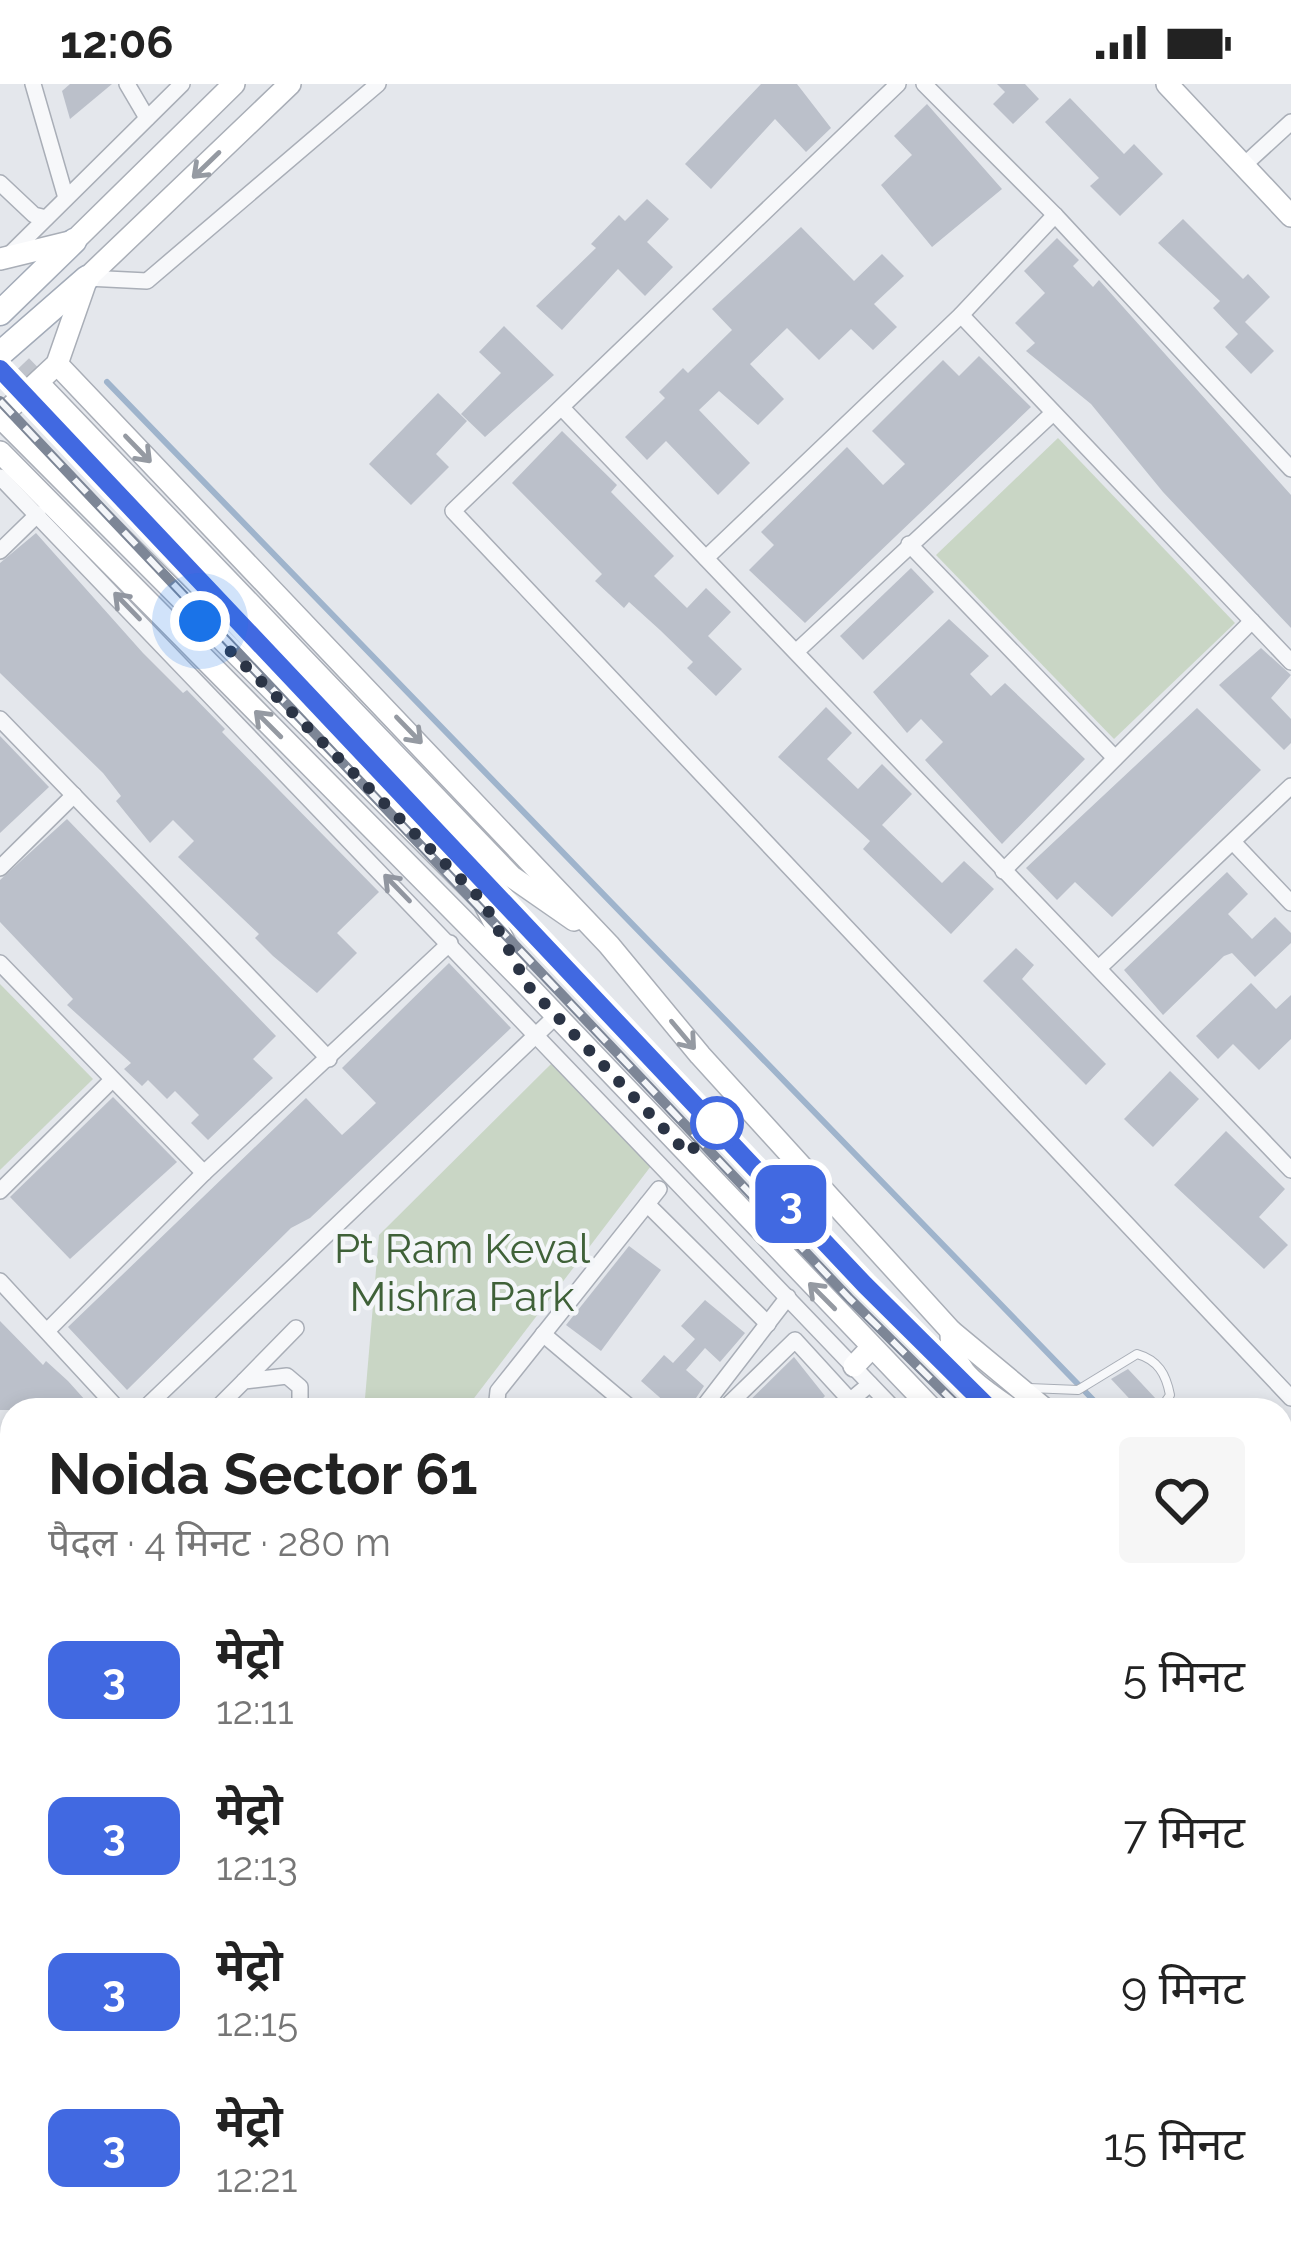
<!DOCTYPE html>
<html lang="hi">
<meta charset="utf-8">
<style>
:root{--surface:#fff;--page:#f6f6f6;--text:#222;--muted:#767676}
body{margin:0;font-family:Raleway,"Noto Sans Devanagari",sans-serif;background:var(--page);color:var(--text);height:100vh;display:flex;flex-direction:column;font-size:45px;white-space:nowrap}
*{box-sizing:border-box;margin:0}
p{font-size:39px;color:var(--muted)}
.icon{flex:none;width:66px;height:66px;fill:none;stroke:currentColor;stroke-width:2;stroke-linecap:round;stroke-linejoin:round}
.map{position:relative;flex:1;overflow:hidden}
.panel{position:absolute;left:0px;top:1314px;width:1293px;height:852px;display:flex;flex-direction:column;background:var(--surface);border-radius:36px 36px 0 0;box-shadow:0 6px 18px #0003}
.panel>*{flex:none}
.badge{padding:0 24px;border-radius:18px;font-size:42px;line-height:78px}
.you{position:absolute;width:60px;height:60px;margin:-30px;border:9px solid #fff;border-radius:50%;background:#1a73e8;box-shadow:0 0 0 18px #1a73e833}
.map>.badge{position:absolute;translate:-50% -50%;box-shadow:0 0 0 6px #fff}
.round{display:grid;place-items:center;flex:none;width:126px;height:126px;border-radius:12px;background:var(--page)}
.headline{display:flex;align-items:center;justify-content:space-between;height:204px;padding:0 48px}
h1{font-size:57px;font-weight:700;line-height:90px}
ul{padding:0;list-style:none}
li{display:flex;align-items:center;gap:36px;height:156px;padding:0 48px}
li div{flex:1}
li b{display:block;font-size:45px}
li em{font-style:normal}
li .badge{min-width:132px;font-weight:700;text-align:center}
.status{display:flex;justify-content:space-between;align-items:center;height:84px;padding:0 60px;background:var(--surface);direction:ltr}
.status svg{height:33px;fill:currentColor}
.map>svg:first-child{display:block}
</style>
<div class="status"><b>12:06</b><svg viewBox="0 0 49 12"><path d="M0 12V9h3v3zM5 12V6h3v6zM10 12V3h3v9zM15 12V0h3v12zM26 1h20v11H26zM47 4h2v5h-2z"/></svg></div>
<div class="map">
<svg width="1291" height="2166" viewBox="0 0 1291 2166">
<rect width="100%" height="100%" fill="#e4e7ec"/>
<g fill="#c9d6c5">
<path d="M1058,354L1235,539L1114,655L936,471Z"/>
<path d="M0,900L93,995L0,1086Z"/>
<path d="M552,979L651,1082L465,1326H364L379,1151Z"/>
<path d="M331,2154H630L642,2166H331Z"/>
</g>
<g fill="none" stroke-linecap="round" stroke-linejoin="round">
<path stroke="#9fb4cc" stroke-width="6" d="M107,298L1103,1326"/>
</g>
<g fill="#bbc0ca">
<path d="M70,0H112L70,35L62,7Z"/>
<path d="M761,0H797L831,44L806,68L775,35L711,105L685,80Z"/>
<path d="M997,0H1025L1039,15L1013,40L993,20L1005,8Z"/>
<path d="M1070,14L1124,70L1134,60L1163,90L1120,132L1090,102L1099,94L1045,38Z"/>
<path d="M927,20L1002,105L932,163L881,101L912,71L894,52Z"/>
<path d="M647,115L669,135L647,158L673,183L645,212L618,185L562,246L536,222L596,164L591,160L619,131L625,137Z"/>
<path d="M1183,135L1243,195L1248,190L1270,213L1245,238L1274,267L1251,290L1225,263L1238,250L1213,224L1220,217L1158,159Z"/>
<path d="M801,143L854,197L882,170L904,192L874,220L897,243L873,266L851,245L819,276L787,244L750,280L784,315L758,341L719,307L699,326L750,379L718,411L666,357L647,376L625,353L665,314L659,308L683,284L688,289L732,246L712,225Z"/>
<path d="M1057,154L1079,176L1073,182L1093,203L1099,196L1291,411V544L1163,408L1091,320L1026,267L1035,259L1015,239L1045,209L1024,187Z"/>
<path d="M504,242L554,291L485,353L461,330L501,289L479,268Z"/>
<path d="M979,272L1031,323L805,539L749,486L774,461L761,448L847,363L883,401L905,380L872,347L943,276L959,292Z"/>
<path d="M438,309L467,337L436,370L449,383L411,421L369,380Z"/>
<path d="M562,347L617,401L611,408L674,472L654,492L687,524L706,504L731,528L708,552L742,585L716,612L687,584L693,578L660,546L629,518L624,524L595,497L602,490L512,399Z"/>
<path d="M36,449L143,569L183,609L187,606L225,645L222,648L379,808L337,849L357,869L317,909L273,872L255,854L259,850L178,773L194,757L173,736L150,759L116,717L121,712L103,689L0,589V479Z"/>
<path d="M911,484L934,508L863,576L840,552Z"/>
<path d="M949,535L989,572L970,590L991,612L1005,599L1085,675L1002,760L925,676L943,658L921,635L907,649L873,608Z"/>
<path d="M1261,564L1291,591L1271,614L1291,635V659L1284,666L1219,601Z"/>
<path d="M826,623L852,649L827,675L858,705L882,680L912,710L882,741L942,799L964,777L994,805L951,850L863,765L870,757L778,673Z"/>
<path d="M1197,624L1261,686L1112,833L1075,798L1057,816L1026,784Z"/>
<path d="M0,652L49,703L0,749Z"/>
<path d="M67,735L276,952L253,975L273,994L208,1056L191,1039L199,1031L175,1007L167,1015L148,996L142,1002L124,985L131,979L67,921L73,915L0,838V796Z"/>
<path d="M1227,788L1248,810L1228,830L1252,855L1275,833L1291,849V859L1255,893L1232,869L1224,872L1163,931L1124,886Z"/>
<path d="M1016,864L1034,881L1022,895L1106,980L1086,1001L983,897Z"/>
<path d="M449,879L511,944L310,1134L291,1144L127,1306L68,1243L306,1014L342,1051L353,1041L376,1019L342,984Z"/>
<path d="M1251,899L1276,925L1291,911V955L1259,986L1233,960L1218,975L1196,952Z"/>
<path d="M1170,987L1199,1015L1153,1063L1124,1035Z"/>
<path d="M113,1013L177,1078L70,1175L10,1113Z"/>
<path d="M1226,1047L1285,1105L1259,1133L1288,1161L1264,1185L1174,1101Z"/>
<path d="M629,1162L661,1186L601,1267L566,1241Z"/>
<path d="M705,1216L745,1249L720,1278L705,1264L686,1286L704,1302L688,1326H674L641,1297L664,1271L673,1279L695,1255L681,1242Z"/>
<path d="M0,1237L43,1281L46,1277L68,1297L94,1326H0Z"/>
<path d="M794,1273L825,1312L812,1326L804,1318L796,1326H740Z"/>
<path d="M1128,1285L1157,1316L1152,1326H1140L1111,1295Z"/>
</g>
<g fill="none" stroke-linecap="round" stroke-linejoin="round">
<path stroke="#bfc3cb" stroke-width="21" stroke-dasharray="21 10" stroke-linecap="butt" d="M0,259L43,304"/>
<g stroke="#a9aeb7" stroke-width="10">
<g id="lane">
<path d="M1029,1304L1078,1306L1137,1270C1158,1276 1166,1290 1170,1311L1160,1326"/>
<path d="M1281,1422L1291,1429"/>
<path d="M1281,1868L1291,1867"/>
<path d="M1165,2166L1166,2157L1265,2162L1272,2154"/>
</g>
</g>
<g stroke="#a9aeb7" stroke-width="18">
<g id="street">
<path d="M33,0L66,114"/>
<path d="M127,0L147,34"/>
<path d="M898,0L453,427L1291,1314"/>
<path d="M924,0L1055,131L1291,385"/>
<path d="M1243,82L1291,38"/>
<path d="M0,99L34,131L46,134"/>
<path d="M9,171L182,0"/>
<path d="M87,194L147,197L378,0"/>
<path d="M961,231L1291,578"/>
<path d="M563,325L1291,1086"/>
<path d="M0,393L895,1326"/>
<path d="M909,460L1115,674"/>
<path d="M0,467L38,430"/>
<path d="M706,474L961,231L1055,131"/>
<path d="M798,566L1053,329"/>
<path d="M0,635L329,975"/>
<path d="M1233,758L1291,819"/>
<path d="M0,784L74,711"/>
<path d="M1003,787L1252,537"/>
<path d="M0,879L204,1089"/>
<path d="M1100,883L1291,702"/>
<path d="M0,1107L112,996"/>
<path d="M647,1120L768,1240"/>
<path d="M0,1197L119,1326"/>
<path d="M47,1247L204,1089L450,859"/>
<path d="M543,1250L633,1326"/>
<path d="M244,1297L296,1244"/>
<path d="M143,1326L556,932"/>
<path d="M215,1326L244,1297L287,1292L300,1303V1326"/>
<path d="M496,1326L498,1307L659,1105"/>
<path d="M701,1326L788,1213"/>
<path d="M723,1326L795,1256L859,1326"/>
<path d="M839,1326L870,1300"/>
<path d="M0,1464L12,1452"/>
<path d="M0,1472L12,1485"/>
<path d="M0,1525L12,1514"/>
<path d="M1281,1610L1291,1615"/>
<path d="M0,1850H12"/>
<path d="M0,2004L5,1957"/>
<path d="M0,2147L17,2166"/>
<path d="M154,2154L163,2166"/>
<path d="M647,2154L658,2166"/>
<path d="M203,2166L215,2154"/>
<path d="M255,2166L268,2154"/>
<path d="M323,2166L324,2154"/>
<path d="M725,2166L721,2161L729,2154"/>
<path d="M1043,2166L1044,2154"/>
<path d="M1083,2166V2154"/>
</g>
</g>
<g stroke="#a9aeb7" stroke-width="24">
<g id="secondary">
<path d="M1167,0L1291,132"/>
<path d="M0,175L74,157L234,0"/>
<path d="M57,280L609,861L700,971L951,1247L1046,1326"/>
<path d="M43,304L512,793L574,836"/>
<path d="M0,333L57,280L87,194L290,0"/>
<path d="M6,339L483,817L516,880"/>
<path d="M0,368L528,902L933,1326"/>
<path d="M951,1247C950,1289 981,1303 1012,1326"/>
<path d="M854,1282L872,1263"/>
<path d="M1281,1498L1291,1504"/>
<path d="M1281,1562L1291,1567"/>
</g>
</g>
<g stroke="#a3abb8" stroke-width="27">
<g id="primary">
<path d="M0,229L74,157"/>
<path d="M0,270L87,194"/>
</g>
</g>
<use href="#lane" stroke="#f7f8fa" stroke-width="8"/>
<use href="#street" stroke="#f7f8fa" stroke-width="15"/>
<use href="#secondary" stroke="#fff" stroke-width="21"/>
<use href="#primary" stroke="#fff" stroke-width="24"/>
<g stroke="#7d8696" stroke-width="10">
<g id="rail">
<path d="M0,285L865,1201L991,1326"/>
<path d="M0,317L849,1214L962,1326"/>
<path d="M1281,1524L1291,1529"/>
<path d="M1281,1546L1291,1551"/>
</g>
</g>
<use href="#rail" stroke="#f4f6f9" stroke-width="6" stroke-dasharray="18" stroke-linecap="butt"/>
</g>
<defs><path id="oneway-shaft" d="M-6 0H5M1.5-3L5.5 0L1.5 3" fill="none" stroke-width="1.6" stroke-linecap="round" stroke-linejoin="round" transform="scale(3)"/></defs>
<g stroke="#959aa2">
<use href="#oneway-shaft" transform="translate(206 81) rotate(136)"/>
<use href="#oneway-shaft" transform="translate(138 365) rotate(46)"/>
<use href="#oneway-shaft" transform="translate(268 640) rotate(-135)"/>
<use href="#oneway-shaft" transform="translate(409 646) rotate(46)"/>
<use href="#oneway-shaft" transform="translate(683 951) rotate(50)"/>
<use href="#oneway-shaft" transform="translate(822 1212) rotate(-135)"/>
</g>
<g stroke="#9196a0">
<use href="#oneway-shaft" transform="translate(127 522) rotate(-134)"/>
<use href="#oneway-shaft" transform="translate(397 804) rotate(-134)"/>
</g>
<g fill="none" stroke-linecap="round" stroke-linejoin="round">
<g stroke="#fff" stroke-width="27">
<path id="line" d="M0,285L865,1201L991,1326"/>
</g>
<use href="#line" stroke="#4169e1" stroke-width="18"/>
<path stroke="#2b3445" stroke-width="12" stroke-dasharray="0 21.6" d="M200,537L483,817L528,902L688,1070L717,1039"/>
</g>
<circle fill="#fff" stroke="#4169e1" stroke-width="6" cx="717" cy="1039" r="24"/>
<g text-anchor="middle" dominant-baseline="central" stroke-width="9" stroke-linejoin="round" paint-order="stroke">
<g font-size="42" fill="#3f6138" stroke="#f4f6f9">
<text x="462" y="1164">Pt Ram Keval<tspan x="462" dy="48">Mishra Park</tspan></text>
</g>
</g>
</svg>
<div class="you" style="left:200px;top:537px"></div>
<b class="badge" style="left:791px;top:1120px;background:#4169e1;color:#fff">3</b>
<section class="panel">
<div class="headline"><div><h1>Noida Sector 61</h1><p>पैदल · 4 मिनट · 280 m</p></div><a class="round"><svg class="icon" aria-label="heart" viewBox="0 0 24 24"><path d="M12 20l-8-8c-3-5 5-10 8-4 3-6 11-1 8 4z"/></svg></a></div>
<ul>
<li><span class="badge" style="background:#4169e1;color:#fff">3</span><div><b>मेट्रो</b><p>12:11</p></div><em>5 मिनट</em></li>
<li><span class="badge" style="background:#4169e1;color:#fff">3</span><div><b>मेट्रो</b><p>12:13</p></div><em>7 मिनट</em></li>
<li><span class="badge" style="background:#4169e1;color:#fff">3</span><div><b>मेट्रो</b><p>12:15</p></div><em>9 मिनट</em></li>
<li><span class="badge" style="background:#4169e1;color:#fff">3</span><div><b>मेट्रो</b><p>12:21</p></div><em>15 मिनट</em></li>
</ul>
</section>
</div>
